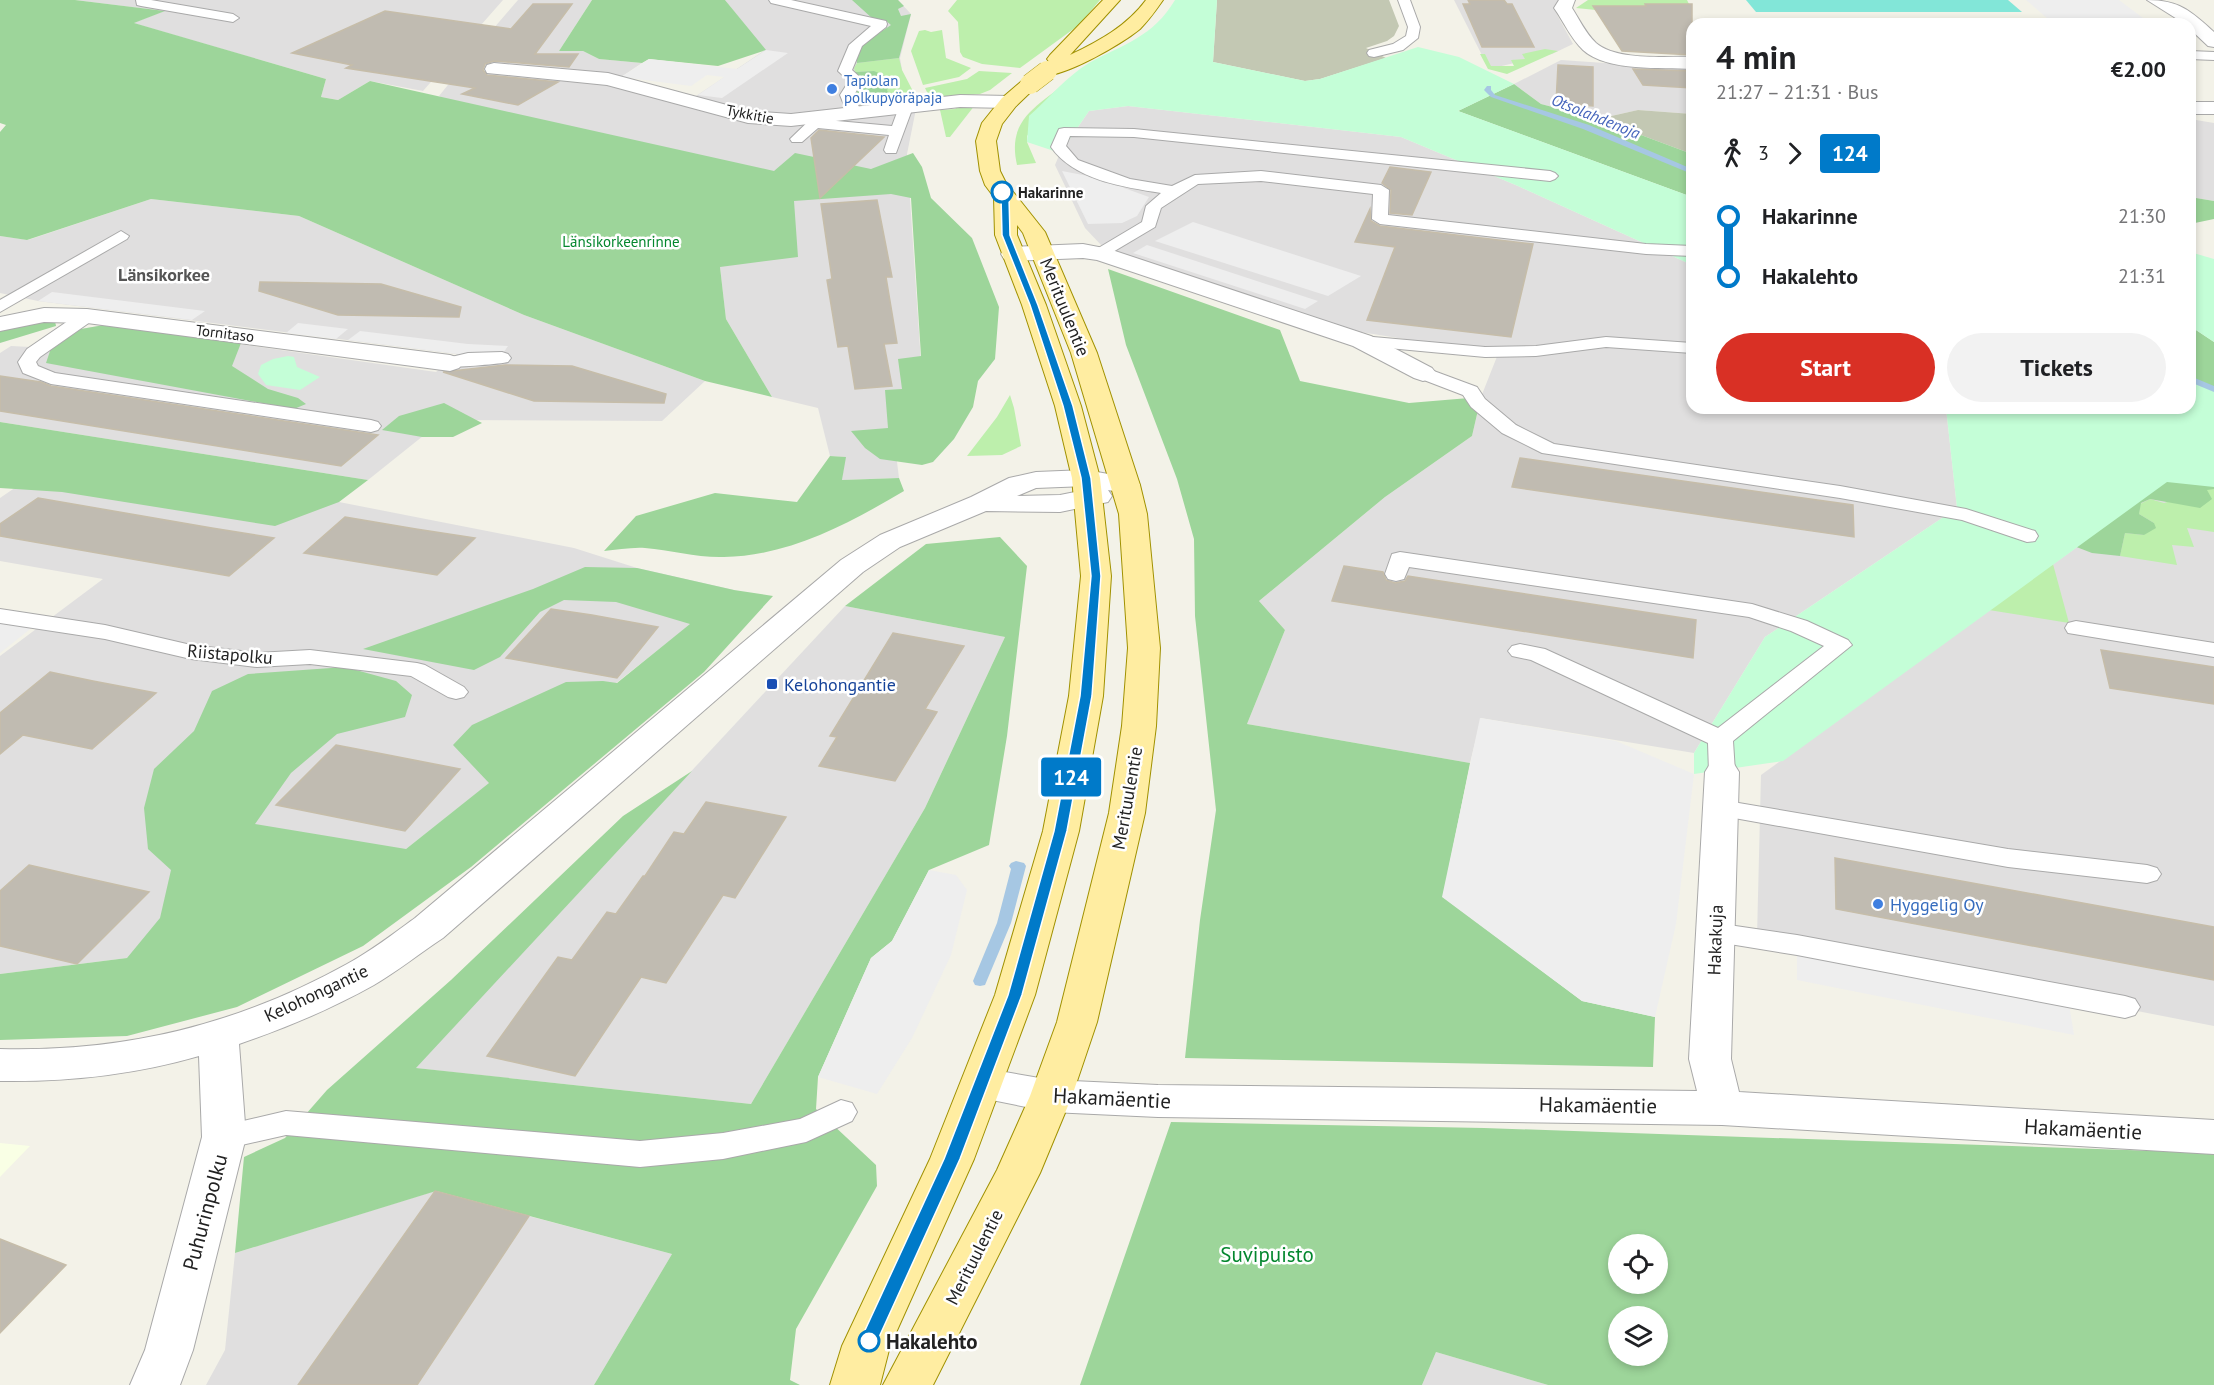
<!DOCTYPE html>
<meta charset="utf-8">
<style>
:root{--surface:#fff;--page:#f2f2f2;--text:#202124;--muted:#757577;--accent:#d93025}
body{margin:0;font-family:"PT Sans",sans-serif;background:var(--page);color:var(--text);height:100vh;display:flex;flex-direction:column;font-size:22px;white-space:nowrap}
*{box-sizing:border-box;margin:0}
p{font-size:20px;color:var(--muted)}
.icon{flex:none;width:33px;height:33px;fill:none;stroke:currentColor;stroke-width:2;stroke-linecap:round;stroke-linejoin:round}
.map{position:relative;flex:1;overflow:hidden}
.sheet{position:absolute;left:1686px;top:18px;width:510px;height:396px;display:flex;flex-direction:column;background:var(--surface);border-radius:18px;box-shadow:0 3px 9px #0003}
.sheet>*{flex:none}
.badge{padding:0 12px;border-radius:4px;font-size:21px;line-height:39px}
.tools{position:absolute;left:1608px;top:1234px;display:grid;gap:12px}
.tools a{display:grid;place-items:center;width:60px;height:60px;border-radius:50%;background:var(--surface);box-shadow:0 3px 9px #0003;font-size:30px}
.map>.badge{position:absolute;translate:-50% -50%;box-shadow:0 0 0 3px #fff}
.legs{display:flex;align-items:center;gap:9px;height:66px;padding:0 30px;font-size:20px}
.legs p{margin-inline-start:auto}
.head{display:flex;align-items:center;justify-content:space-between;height:102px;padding:0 30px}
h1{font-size:33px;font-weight:600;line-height:45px}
.action{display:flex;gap:12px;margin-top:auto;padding:12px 30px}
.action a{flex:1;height:69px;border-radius:36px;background:var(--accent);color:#fff;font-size:24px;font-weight:600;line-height:69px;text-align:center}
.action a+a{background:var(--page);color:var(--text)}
ul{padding:0 30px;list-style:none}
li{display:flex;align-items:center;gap:21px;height:60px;font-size:22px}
li i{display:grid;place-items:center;width:9px;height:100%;margin:0 8px;background:currentColor}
li i::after{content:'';width:15px;height:15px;margin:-8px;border:4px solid;border-radius:50%;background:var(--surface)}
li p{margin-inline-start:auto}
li:first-child i{background:linear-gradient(#0000 50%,currentColor 0)}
li:last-child i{background:linear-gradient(currentColor 50%,#0000 0)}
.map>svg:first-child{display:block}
</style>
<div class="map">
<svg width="2214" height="1385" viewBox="0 0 2214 1385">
<rect width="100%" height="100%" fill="#f3f2e8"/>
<g fill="#e0dfdf">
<path d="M75,0H503L423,91L370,81L338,100L321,97L326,79L133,23L164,11Z"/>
<path d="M518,0H592L559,51H583L599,59L642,63L621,77L563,70L462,65Z"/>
<path d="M725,0H898L911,14L900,58L902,70L900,103L787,118L757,115L693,98L765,50Z"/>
<path d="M1454,0H1560L1554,9L1573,44L1552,54L1489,69Z"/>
<path d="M1561,60L1692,69V114L1638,110L1598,119L1541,104L1514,84Z"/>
<path d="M460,70L608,82L751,121L916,109L907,154L927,452L896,454L899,478L842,480L845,457L830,456L818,408L772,397L726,319L720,267L439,96Z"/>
<path d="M1128,106L1401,137L1518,186L1692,265V408H1946L1957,508L1765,637L1694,753L1481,718L1470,763L1247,724L1285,630L1259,601L1385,497L1472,436L1481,397L1498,354L1348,330L1102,246L1085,228L1055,165L1060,153L1089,111Z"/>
<path d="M2190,119L2214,123V201L2190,197Z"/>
<path d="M151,199L299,216L524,315L705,381L662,421L443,420L368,480L0,422V353L11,346L50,348L81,329L104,325L436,372L457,354L38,301L0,293V236L28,240Z"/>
<path d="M60,457L339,502L574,548L637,568L734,590L406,849L127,958L0,974V656L103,579L0,561V498Z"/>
<path d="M2167,482L2214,487V1026L1757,937L1761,775Z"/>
<path d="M845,606L1005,637L925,808L751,1104L415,1068Z"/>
<path d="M435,1191L672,1254L594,1385H206L225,1350L235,1253Z"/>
<path d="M1436,1352L1548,1385H1422Z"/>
</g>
<path fill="#f9ffe5" d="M0,1143L30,1146L0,1177Z"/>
<g fill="#c3c8b3">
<path d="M1217,0H1389L1399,26L1394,36L1387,41L1366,48L1386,58L1320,79L1305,81L1213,62Z"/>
<path d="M1638,110L1692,114V154L1598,119Z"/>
</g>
<g fill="#bdefac">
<path d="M957,0H1100L1079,25L1020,68L982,64L963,57L960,52L958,22L948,11Z"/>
<path d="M1588,0H1687L1690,6L1645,4L1646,6L1596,10L1576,8Z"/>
<path d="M925,30L931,32L942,30L946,58L971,68L959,77L923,85L911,51L919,31Z"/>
<path d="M1545,49L1558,51L1507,74L1488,69L1480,54H1485L1491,66H1514L1511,60L1525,59L1522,54Z"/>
<path d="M899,58L902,70L916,97L913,101L882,106L887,91L874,71L855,72L854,68L857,63Z"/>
<path d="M979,71L1012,73L990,90L980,94L930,98L925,88L967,79Z"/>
<path d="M1071,78L1027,136V142L1036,163L1017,165C1006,117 1040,106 1071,78Z"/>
<path d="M960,104L975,105L950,137H946L940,110L955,109Z"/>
<path d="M1010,395L1014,408L1021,446L1002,455L967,456L997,417Z"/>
<path d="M2207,489H2214V532L2187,528L2194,547L2172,545L2177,565L2120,556L2125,533L2144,535L2154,523L2139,514L2140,504L2150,499L2164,503Z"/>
<path d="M2050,553L2069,623L1939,602Z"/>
</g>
<g fill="#9dd59a" fill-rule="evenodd">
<path d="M0,0H75L165,11L134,23L326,79L321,97L338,100L370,81L774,171L795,153L871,169L913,153L922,167L931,198L972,238L999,307L995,359L978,381L973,407L954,439L933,462L922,465L880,459L865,448L851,431L888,428L885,390L902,389L898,359L921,356L911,198L891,194L794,201L798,257L720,267L726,319L772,397L705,381L524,315L299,216L151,199L27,240L0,236V132L6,125L0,123Z"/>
<path d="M592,0H725L766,50L718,66L649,59L642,63L599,59L583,51H559Z"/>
<path d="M852,0H898L904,6L898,9L901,16L911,14L899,58L857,63L855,53L860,46L891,25L885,20L873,19Z"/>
<path d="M874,71L890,78L887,91L891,94L883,101L882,106L862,108L855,92L861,82L855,72Z"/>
<path d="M1514,84L1541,104L1598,119L1692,154V197L1458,111Z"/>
<path d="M2190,197L2214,201V219L2190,224Z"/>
<path d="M1108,269L1280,330L1300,381L1409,403L1481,397L1472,436L1385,497L1259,601L1285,630L1247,724L1470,763L1443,897L1582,1001L1655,1017L1653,1067L1185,1058L1200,920L1216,810L1195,616L1194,539L1177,479L1126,345Z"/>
<path d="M55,321L56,326L0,343V329L27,323Z"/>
<path d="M104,325L241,343L232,366L268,389L298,398L306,404L294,409L46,363L51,348L81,329Z"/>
<path d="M2190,326L2214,342V416L2190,408Z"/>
<path d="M444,403L482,423L453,437H422L382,430L399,416Z"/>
<path d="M0,422L368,480L339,502L275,526L62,492L0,488Z"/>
<path d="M830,456L846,457L842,480L899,478L904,491C850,523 789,556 724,557C698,558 671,550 645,548C632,547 617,550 604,551L636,516L715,493L797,502Z"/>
<path d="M2214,458V489L2207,490L2212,499L2200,508L2150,499L2141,503L2139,514L2154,523L2156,528L2144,535L2125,533L2120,556L2092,553L2066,543L2058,525Z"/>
<path d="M1000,537L1027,566L1007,736L989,845L929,870L892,941L871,958L818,1077L816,1109L876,1165L877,1186L796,1329L790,1380L800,1385H594L672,1254L436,1191L235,1253L244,1157L285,1138L327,1090L451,980L623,816L692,771L416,1068L751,1104L925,808L1005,637L845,606L926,544Z"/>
<path d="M585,567L637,568L734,590L773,596L704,672L471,867L363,946L237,1007L127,1036L0,1040V974L127,958L160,918L171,870L148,849L144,808L154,769L194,731L212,691L248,674L345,667L396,681L412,695L405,717L337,734L291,773L255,824L406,849L489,783L453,745L472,725L566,682L603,681L617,683L690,624L616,602L564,600L540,612L500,657L474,670L363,649L533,589Z"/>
<path d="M1171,1122L1484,1128L2214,1153V1385H1548L1436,1352L1422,1385H1080ZM1618,1245H1658V1284H1618ZM1618,1317H1658V1356H1618Z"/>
</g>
<g fill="#c4fed7">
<path d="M1175,0H1217L1213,62L1305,81L1320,79L1418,47L1459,57L1514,84L1458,111L1692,197V265L1518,186L1401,137L1128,106L1089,111L1060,153L1027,142L1029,116C1048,99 1067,76 1089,63C1124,44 1153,37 1175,0Z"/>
<path d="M2190,252L2214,259V342L2190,326Z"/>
<path d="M288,356L294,357L297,367L320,377L300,390L266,385L258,374L261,365L273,359Z"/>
<path d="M2190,380L2214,389V487L2167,482L1783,761L1694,774V753L1765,637L1957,508L1946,408H2190Z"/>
</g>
<path fill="#82e6d8" d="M1746,0H2008L2022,12H1756Z"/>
<g fill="#eee">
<path d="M2026,0H2119L2151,24H2054Z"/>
<path d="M766,50L788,53L722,98L698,95L724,77L707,75L691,86L621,77L649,59L737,69Z"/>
<path d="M1062,171L1114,181L1124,188L1149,197L1137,216L1122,223L1088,224Z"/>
<path d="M1193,222L1361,276L1328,296L1155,241Z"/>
<path d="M1147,245L1318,301L1305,309L1133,253Z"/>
<path d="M52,292L205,311L192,320L38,301Z"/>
<path d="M298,323L348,329L336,339L286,333Z"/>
<path d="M360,331L468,344L508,346L501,356L458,354L348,340Z"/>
<path d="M0,620L34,626L0,653Z"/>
<path d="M1480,718L1616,741L1694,774L1676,924L1655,1017L1582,1001L1442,897Z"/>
<path d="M929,870L956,875L967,890L951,955L912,1038L877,1094L818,1077L871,958L892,941Z"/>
<path d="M1797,945L2068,998L2074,1035L1797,980Z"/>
</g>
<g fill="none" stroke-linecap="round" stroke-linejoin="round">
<g fill="#a6c7e3" fill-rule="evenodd">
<path d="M1487,86H1491V90L1495,95L1589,125L1692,169V174L1583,129L1491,97L1484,90Z"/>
<path d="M2190,376L2214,386V392L2190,382Z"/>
<path d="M1016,861L1024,863L1026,866L1011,923L985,985L980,986L975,985L973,981L997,923L1011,869L1009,866L1011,863Z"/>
</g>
</g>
<g fill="#c0bbb1" stroke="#c6bda9" stroke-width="1.5">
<path d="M1468,0H1504L1507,4H1512L1534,47H1482L1463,4H1470Z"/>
<path d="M533,4H572L535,54H578L569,67L494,61L485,64L483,70L487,75L558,82L518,105L462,94L475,88L346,68L352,65L292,53L385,11L511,29Z"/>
<path d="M1645,4H1692V55L1622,51L1593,6H1646Z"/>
<path d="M1558,65L1593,67V106L1556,103Z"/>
<path d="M1633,69L1692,71V88L1643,85Z"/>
<path d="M819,130L884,137L820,198L811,138Z"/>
<path d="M1390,167L1431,172L1412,215L1390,213L1391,190L1382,183Z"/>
<path d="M877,200L892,277H886L897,343L884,344L892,386L855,389L848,346L838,347L827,280L832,279L821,204Z"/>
<path d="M1370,209L1371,221L1380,226L1533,244L1511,337L1367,320L1395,247L1355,242Z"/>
<path d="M260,282L381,284L461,307L459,317L338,315L259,291Z"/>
<path d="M505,365L572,366L666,394L664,403L534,401L443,372Z"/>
<path d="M0,376L41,382L51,386L378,435L341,466L0,411Z"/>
<path d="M1520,458L1853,505L1854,537L1512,487Z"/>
<path d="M38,498L212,528L274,538L229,576L0,536V524Z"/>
<path d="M345,517L416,529L475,538L437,575L304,553Z"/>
<path d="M1344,566L1383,572L1386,580L1395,583L1405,581L1408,576L1696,620L1693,658L1332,601Z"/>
<path d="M551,609L592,615L658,627L617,678L506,658Z"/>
<path d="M893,633L964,646L925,709L937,712L895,781L819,766L837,737L830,736Z"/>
<path d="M2101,650L2214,667V704L2110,688Z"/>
<path d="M50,672L93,681L156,693L92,749L23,735L0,754V713Z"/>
<path d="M336,745L383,754L460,769L405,831L276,805Z"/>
<path d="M706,802L786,817L735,898L723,895L666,983L641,977L575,1076L487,1056L558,957L572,960L607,912L616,914L643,876H645L674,832L684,834Z"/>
<path d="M1835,858L2214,927V980L1836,909Z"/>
<path d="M29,865L77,876L149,892L77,964L0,946V891Z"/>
<path d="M435,1191L529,1216L417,1385H298Z"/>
<path d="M0,1239L66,1265L0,1333Z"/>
</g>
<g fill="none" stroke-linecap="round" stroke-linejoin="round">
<g stroke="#a9a9a9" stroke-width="2">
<g id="service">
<path d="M136,0H151L233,14L239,18L233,22L141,6L137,5Z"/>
<path d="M769,0H791L886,21L887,24L886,27L862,46L852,70L863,80L854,95L861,112L859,115L854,116L847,112L840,95L849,81L838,71L849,45L871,26L771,3Z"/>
<path d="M1398,0H1410L1420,27L1418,38L1403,50L1374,57L1369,56L1367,53L1369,50L1393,44L1406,36L1408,27Z"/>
<path d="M2190,51L2214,52V60L2190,59Z"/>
<path d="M906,103L913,107L896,153H886L884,150L889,135L818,128L802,142H792L790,139L817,113L822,112L829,116L826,120L892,126L899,107Z"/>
<path d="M1064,128L1134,129L1550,171L1555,173L1558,176L1555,179L1550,181L1134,137L1070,136L1066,146L1078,160L1130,179L1172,186L1195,175L1261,171L1381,185L1389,190L1388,215L1646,244L1692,246V256L1646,254L1380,224L1372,219L1373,194L1261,181L1198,184L1161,208L1155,227L1101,259L1093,254L1095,250L1142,222L1146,206L1161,193C1123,187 1074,180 1051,147L1059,129Z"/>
<path d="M121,231L129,236L127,239L0,312V300Z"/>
<path d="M87,311L93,312L96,316L93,320L40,357L36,362L38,366L55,373L371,420L378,422L381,426L378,430L371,432L51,384L23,373L18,362L27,349L81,312Z"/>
<path d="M1362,336L1485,347L1536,346L1606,337L1692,343V353L1606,347L1536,356L1485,357L1356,345L1353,341L1356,337Z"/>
<path d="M502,352L508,354L511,358L508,362C501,364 449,368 443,367L441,363L443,359L468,353Z"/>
<path d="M1423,367L1477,387L1485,399L1516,425L1554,444L1840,486L1966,509L2035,531L2038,536L2035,541L2027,542L1962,520L1840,498L1542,453L1502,433L1471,407L1463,395L1416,377L1414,373L1416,369Z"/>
<path d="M1400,552L1752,604L1807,621L1848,640L1852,645L1733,741L1735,772L1731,778L1722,780L1713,778L1709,772L1708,743L1531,660L1512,656L1508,651L1512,646L1520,644L1545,649L1718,728L1824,646L1791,631L1749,617L1409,567L1404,579L1396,581L1388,579L1385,574L1392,554Z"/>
<path d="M0,609L105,625L191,645L257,653L310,650L417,663L425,665L464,687L468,692L464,697L456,699L448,697L411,676L310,664L257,667L191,659L105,639L0,623Z"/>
<path d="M2076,621L2214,643V657L2068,633L2065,628L2068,623Z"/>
<path d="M1721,800L2008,849L2147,865L2157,868L2161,874L2157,880L2147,883L2008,867L1712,814L1708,808L1712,802Z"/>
<path d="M1715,923L1797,935L2125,996L2135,999L2140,1007L2135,1015L2125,1018L1797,955L1705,940L1701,933L1705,926Z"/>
<path d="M841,1100L852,1103L857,1112L852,1121L806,1142L723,1159L640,1167L286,1135L224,1149L213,1146L208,1137L213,1128L286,1111L640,1141L723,1133L800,1119Z"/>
</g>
</g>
<g stroke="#a9a9a9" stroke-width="2">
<g id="minor">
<path d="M1559,0H1575L1572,8C1579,19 1586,34 1596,43C1617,61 1665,56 1692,57V69C1662,67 1607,72 1583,50C1571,39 1564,22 1554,8Z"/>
<path d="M2147,0C2179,0 2191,11 2214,32V47L2208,46L2190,29V24H2185Z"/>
<path d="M494,63L608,73L749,111L791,114L960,95L1009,96L1016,98L1019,102L1016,106L1009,108L960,107L791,126L748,123L607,85L487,73L485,69L487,65Z"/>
<rect x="2190" y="102" width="24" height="12"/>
<path d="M1083,244L1109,249L1371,336L1432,368L1436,373L1432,378L1423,381L1414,378L1353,346L1097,260L1083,258L1012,261L1004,259L1001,254L1004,249L1012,247Z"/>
<path d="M44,308L87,309L450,355L459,358L463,363L459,368L450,371L87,323L44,322L0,331V317Z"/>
<path d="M1086,470L1136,479L1140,485L1136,491L1126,493L1108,490L1112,496L1108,502L1060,512L986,511L900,547L863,572L443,938C420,953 398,971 374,985C331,1009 286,1028 239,1044L246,1137L193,1350L180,1385H130L145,1350L202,1137L199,1056C133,1075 69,1082 0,1081V1049C125,1052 237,1025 347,964C371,951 393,934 415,918L841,560L880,535L971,497L1009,478L1036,472ZM1086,486L1095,488L1060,495L1017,496L1036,488Z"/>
<path d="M1722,761L1734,764L1739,772L1731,1059L1739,1092L2214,1120V1154L1722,1125L1158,1117L1051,1112L967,1095L961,1084L967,1073L982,1068L1051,1080L1158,1085L1697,1091L1689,1059L1705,772L1710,764Z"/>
</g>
</g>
<g stroke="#a09100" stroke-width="2">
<g id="primary">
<path d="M1103,0H1120L1070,55C1099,41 1127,26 1146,0H1163C1156,10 1149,20 1140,29C1123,43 1061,80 1040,75L1038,71L1040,67L1050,63L1047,59L1050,55Z"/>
<path d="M1030,78L1037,80L1039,84L1016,106L1002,124L996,141L1000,171L1006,183L1045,232L1097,353L1140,485L1147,514L1160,648L1156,726L1145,813L1097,1022L1072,1096L1040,1173L933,1385H883L997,1170L1030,1096L1057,1022L1109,813L1122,726L1128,648L1119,514L1071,353L1023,233L1017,225V235L1046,305L1081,406L1100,478L1111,576L1103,696L1079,831L1035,995L974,1159L890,1346L880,1385H830L842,1346L930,1159L995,995L1043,831L1069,696L1081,576L1072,478L1055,406L1022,305L995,235L994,197L985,185L980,171L976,141L982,123L1002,98L1023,80Z"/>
</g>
</g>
<use href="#service" fill="#fff" fill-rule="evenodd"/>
<use href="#minor" fill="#fff" fill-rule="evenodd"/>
<use href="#primary" fill="#ffeda1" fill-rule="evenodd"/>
<g stroke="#a09100" stroke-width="21" stroke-linecap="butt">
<path id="primary-bridge" d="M1030,84L1047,71"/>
</g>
<use href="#primary-bridge" stroke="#ffeda1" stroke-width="20"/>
</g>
<path fill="#007ac9" stroke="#fff" stroke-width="1.5" d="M999,191H1004L1009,197L1010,235L1038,305L1073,406L1091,478L1101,576L1092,696L1067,831L1022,995L960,1159L875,1346L869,1349L863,1346L860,1341L944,1159L1008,995L1054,831L1080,696L1091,576L1081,478L1063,406L1030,305L1002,235L1001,197Z"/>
<g fill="#3f7fe0" stroke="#fff" stroke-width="2">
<circle cx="832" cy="89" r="6"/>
<circle cx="1878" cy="904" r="6"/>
</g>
<g fill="#fff" stroke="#007ac9" stroke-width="3">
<circle cx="1002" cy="192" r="10"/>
<circle cx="869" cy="1341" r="10"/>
</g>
<rect fill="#1a4fb4" stroke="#fff" stroke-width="2" x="766" y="678" width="12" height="12" rx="3"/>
<g text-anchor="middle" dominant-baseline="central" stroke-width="5" stroke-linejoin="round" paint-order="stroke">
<g font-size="15" fill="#366cbe" stroke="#fff" text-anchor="start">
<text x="844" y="80">Tapiolan<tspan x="844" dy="17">polkupyöräpaja</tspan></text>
</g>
<g font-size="15" fill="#222" stroke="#fff">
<text transform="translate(750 114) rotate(11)">Tykkitie</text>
<text transform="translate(225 333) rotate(7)">Tornitaso</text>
</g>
<g font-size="15" font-weight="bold" fill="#222" stroke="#fff" text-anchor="start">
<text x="1018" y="192">Hakarinne</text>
</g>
<g font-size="15" fill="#04872e" stroke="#fff">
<text x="621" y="241">Länsikorkeenrinne</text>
</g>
<g font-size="16" font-style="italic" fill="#4564bb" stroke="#fff">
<text transform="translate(1596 116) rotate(22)">Otsolahdenoja</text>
</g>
<g font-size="18" font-weight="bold" fill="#555" stroke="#fff">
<text x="164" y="274">Länsikorkee</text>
</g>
<g font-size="18" fill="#222" stroke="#fff">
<text transform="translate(1065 307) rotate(68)">Merituulentie</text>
<text transform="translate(230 654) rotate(5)">Riistapolku</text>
<text transform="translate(1127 798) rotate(-80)">Merituulentie</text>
<text transform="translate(1715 940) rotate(-88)">Hakakuja</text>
<text transform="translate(316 993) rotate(-25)">Kelohongantie</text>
<text transform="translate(974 1257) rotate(-63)">Merituulentie</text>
</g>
<g font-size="18" fill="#164399" stroke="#fff" text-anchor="start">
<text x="784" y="684">Kelohongantie</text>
</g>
<g font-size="18" fill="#366cbe" stroke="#fff" text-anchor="start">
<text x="1890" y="904">Hyggelig Oy</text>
</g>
<g font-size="21" fill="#222" stroke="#fff">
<text transform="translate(1112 1098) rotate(3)">Hakamäentie</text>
<text transform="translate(1598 1105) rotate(1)">Hakamäentie</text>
<text transform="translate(2083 1129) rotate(3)">Hakamäentie</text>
<text transform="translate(205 1212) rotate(-75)">Puhurinpolku</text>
</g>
<g font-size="21" fill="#04872e" stroke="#fff">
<text x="1267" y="1254">Suvipuisto</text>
</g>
<g font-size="21" font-weight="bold" fill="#222" stroke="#fff" text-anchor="start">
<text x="886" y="1341">Hakalehto</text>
</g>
</g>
</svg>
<div class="tools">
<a><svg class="icon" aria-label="locate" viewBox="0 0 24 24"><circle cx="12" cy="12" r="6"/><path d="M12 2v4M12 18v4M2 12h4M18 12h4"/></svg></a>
<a><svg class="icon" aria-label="layers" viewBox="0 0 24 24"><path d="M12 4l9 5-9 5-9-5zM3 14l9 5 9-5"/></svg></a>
</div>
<b class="badge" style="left:1071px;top:777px;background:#007ac9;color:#fff">124</b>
<section class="sheet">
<div class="head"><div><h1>4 min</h1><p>21:27 – 21:31 · Bus</p></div><b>€2.00</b></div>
<div class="legs"><svg class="icon" aria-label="walk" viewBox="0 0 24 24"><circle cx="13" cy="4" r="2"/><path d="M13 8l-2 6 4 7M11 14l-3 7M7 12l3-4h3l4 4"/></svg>3<svg class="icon" aria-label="forward" viewBox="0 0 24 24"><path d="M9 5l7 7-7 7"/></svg><b class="badge" style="background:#007ac9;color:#fff">124</b></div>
<ul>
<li><i style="color:#007ac9"></i><b>Hakarinne</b><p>21:30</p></li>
<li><i style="color:#007ac9"></i><b>Hakalehto</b><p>21:31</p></li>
</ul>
<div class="action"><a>Start</a><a>Tickets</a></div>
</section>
</div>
